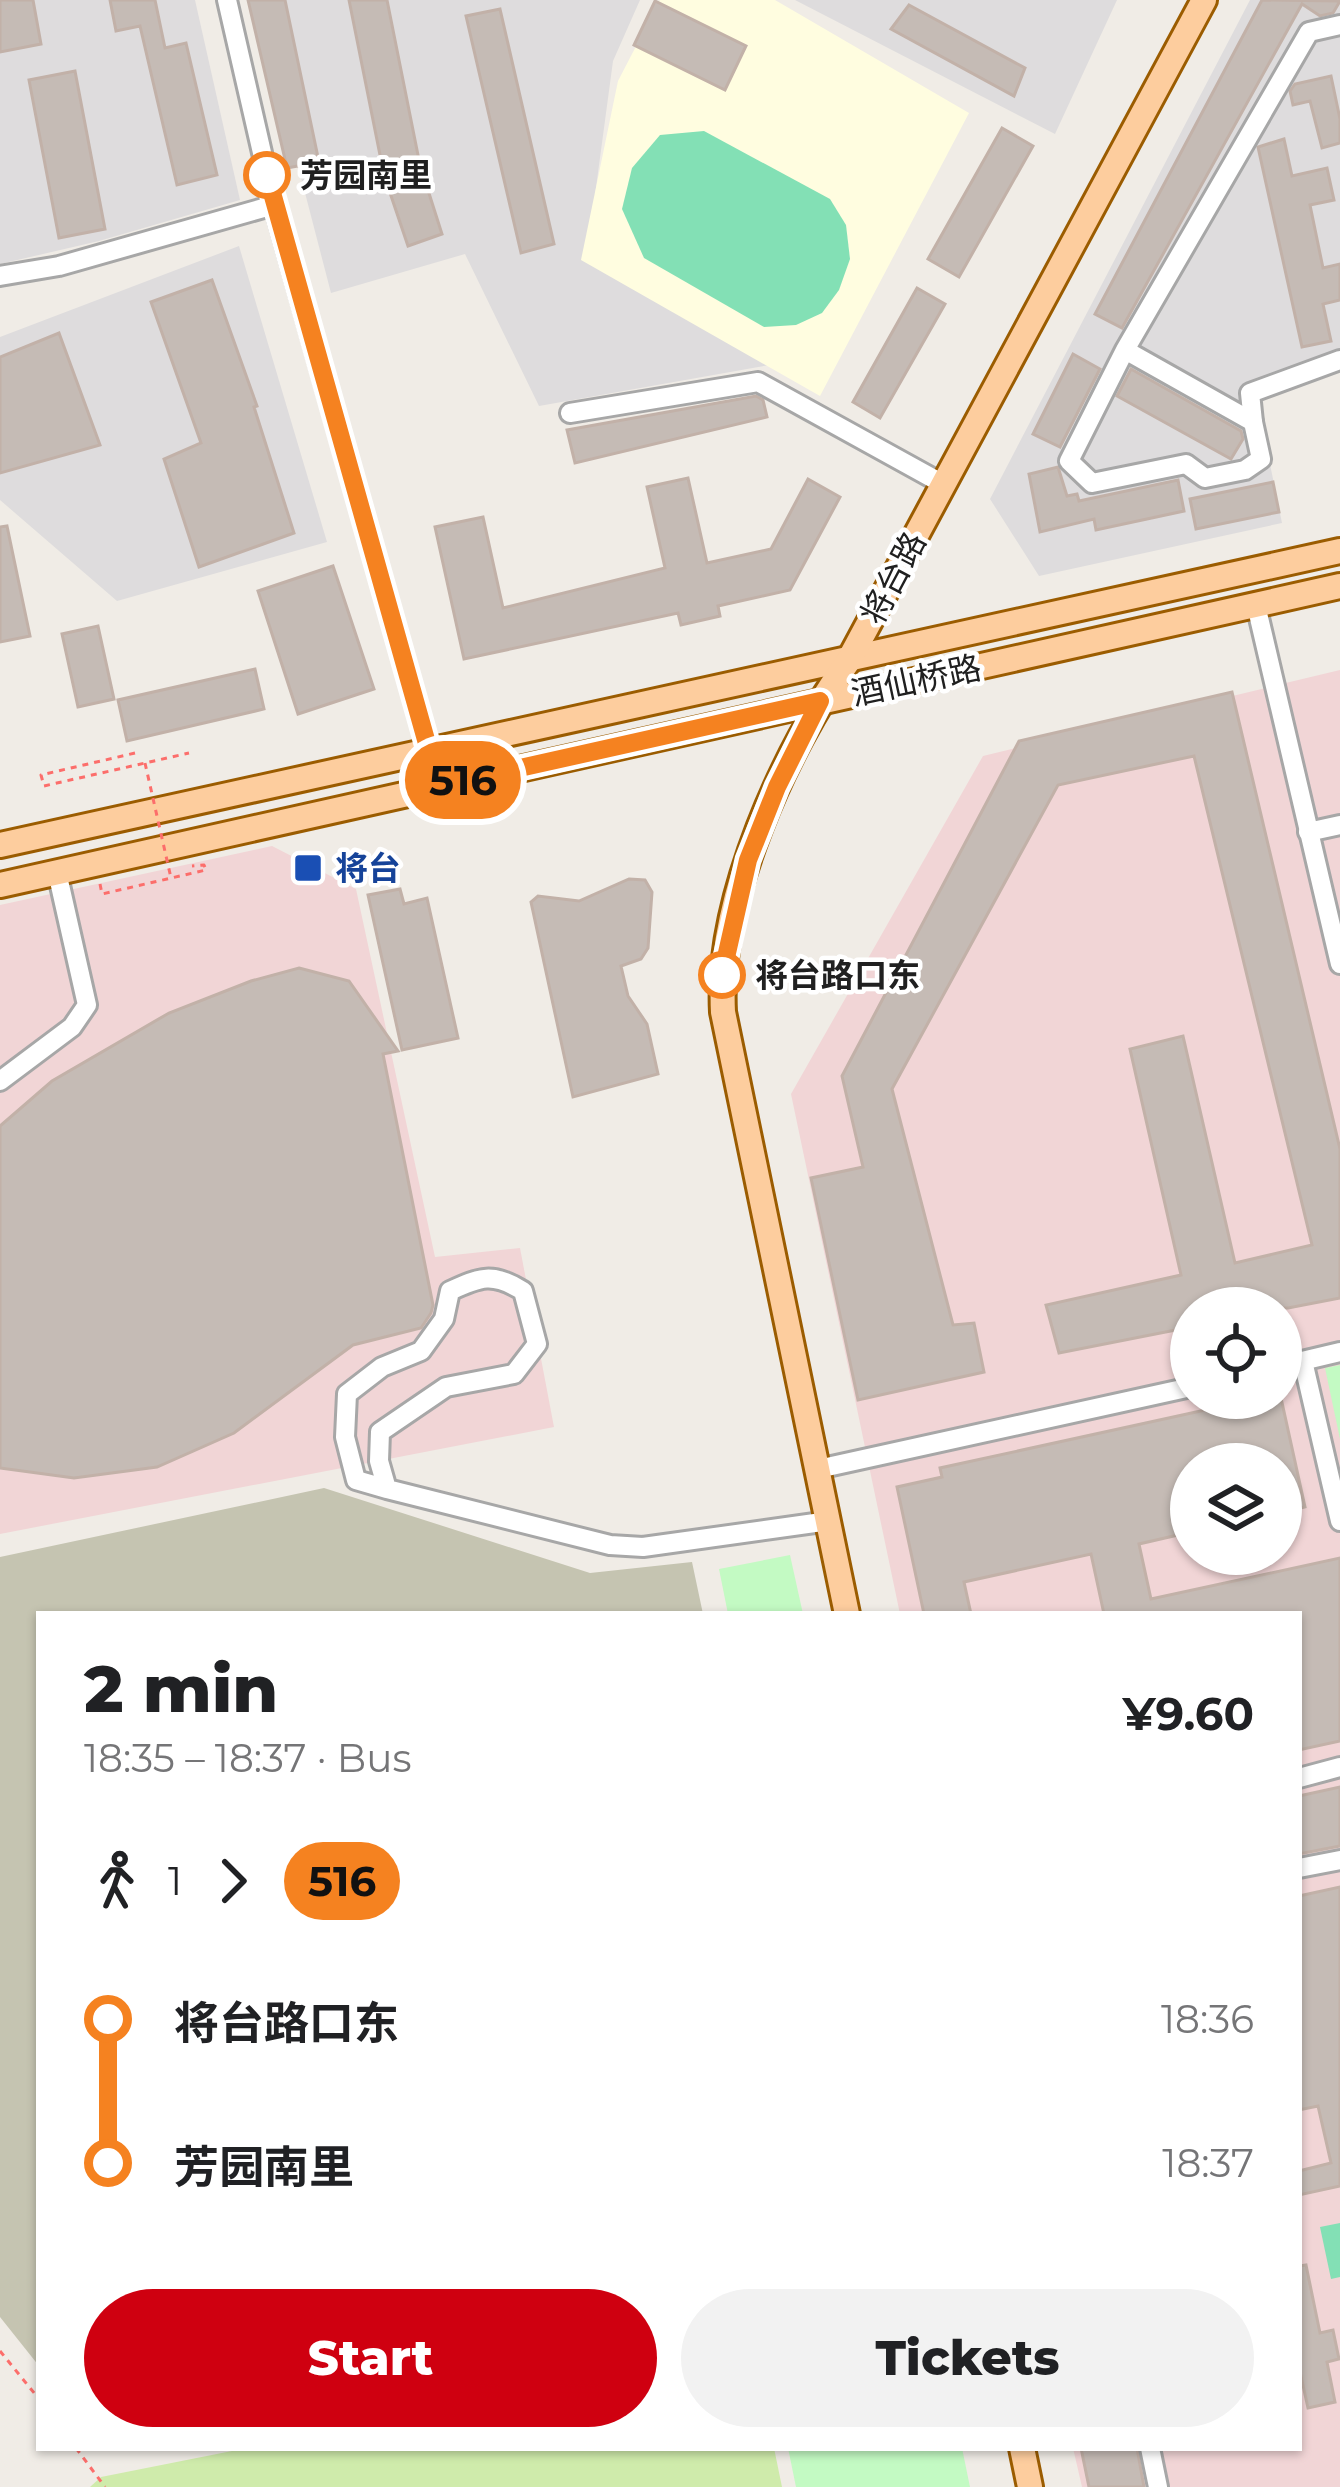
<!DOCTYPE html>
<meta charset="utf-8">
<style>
:root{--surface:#fff;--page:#f2f2f2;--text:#202124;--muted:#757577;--accent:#cf0010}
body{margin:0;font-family:Montserrat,"Noto Sans SC",sans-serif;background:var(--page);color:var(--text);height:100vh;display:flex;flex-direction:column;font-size:45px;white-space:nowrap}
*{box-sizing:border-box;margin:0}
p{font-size:39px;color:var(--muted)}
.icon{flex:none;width:66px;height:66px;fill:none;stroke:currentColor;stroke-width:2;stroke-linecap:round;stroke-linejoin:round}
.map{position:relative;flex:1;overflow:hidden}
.drawer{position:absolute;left:36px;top:1611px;width:1266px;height:840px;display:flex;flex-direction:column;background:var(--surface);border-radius:0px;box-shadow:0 3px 9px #0004}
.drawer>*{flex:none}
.badge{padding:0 24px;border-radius:39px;font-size:42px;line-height:78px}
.tools{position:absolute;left:1170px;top:1287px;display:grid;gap:24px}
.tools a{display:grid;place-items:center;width:132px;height:132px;border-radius:50%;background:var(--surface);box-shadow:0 3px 9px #0004;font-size:60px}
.map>.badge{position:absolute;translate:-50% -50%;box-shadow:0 0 0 6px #fff}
.legs{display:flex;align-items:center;gap:18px;height:132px;padding:0 48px;font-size:39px}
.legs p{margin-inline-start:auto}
.headline{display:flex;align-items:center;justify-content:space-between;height:204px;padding:0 48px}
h1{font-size:66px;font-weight:800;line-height:90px}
.action{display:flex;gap:24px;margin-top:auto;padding:24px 48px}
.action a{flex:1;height:138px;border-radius:72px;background:var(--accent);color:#fff;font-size:48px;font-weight:800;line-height:138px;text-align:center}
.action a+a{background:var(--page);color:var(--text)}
ul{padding:0 48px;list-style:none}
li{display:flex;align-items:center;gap:42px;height:144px;font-size:45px}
li i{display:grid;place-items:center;width:18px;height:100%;margin:0 15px;background:currentColor}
li i::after{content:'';width:30px;height:30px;margin:-15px;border:9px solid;border-radius:50%;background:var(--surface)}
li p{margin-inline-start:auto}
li:first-child i{background:linear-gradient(#0000 50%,currentColor 0)}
li:last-child i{background:linear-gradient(currentColor 50%,#0000 0)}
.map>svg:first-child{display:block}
</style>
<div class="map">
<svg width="1340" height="2487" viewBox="0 0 1340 2487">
<rect width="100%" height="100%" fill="#f0ece6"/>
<g fill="#dedcdd">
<path d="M0,0H195L240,200L99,241L0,264Z"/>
<path d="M255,0H640L613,61L588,247L786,362L539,406L465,254L331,293Z"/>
<path d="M795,0H1117L1055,134Z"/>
<path d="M1250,0H1340V365L1254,386L1282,523L1039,576L990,499Z"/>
<path d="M239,246L327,542L117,601L0,500V337Z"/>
</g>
<g fill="#f1d5d6" fill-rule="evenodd">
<path d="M1340,670V2487H1082L1073,2448H1299V1614H900L791,1094L983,756ZM1191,1308H1281V1398H1191ZM1191,1464H1281V1554H1191Z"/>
<path d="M272,846L356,889L435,1257L520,1248L554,1427L0,1534V905Z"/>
</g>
<path fill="#fffde0" d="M660,0H775L969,113L820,396L581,260L618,81Z"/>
<path fill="#c5c4b1" d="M324,1488L590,1573L692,1562L703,1614H39V2366L0,2317V1557Z"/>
<path fill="#cfebab" d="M247,2448H774L782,2487H90L101,2477Z"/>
<g fill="#c3fac3">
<path d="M1340,1365V1439L1325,1368Z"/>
<path d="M790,1555L803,1614H728L719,1569Z"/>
<path d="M788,2448H962L970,2487H796Z"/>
</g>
<g fill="#83e0b5">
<path d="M704,131L830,199L846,225L850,259L839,290L822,313L796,325L764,327L644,258L622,209L632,168L660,135Z"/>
<path d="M1340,2223V2277L1331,2279L1320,2227Z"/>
</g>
<g fill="#c5bbb5" stroke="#c2b1a8" stroke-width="3">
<path d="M0,0H33L41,44L0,52Z"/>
<path d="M110,0H155L165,48L186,43L217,175L177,185L140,26L116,31Z"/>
<path d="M248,0H285L319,162L287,168Z"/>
<path d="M349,0H387L420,165L442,234L408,246L384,175Z"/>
<path d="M1262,0L1340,1L1333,13L1320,16L1302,4L1122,328L1095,314Z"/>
<path d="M655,1L746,46L725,90L634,45Z"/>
<path d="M909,5L1025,68L1014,96L891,29Z"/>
<path d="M500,9L554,244L521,253L466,16Z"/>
<path d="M75,71L105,229L59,238L29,80Z"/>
<path d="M1331,76L1340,119V143L1322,148L1310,101L1293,105L1290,91L1295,84Z"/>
<path d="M1002,128L1033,146L959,277L928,259Z"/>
<path d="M1284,139L1292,176L1327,168L1334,200L1310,205L1323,268L1340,264V300L1323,304L1331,341L1302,347L1258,147Z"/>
<path d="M212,280L257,406L254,407L294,533L199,567L164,459L201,443L151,302Z"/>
<path d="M917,288L945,304L880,418L853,402Z"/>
<path d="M59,333L100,445L0,473V357Z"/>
<path d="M1073,354L1100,369L1060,447L1033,434Z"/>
<path d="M1131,369L1241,431L1243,439L1231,459L1117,396Z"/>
<path d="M756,396L763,400L767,417L575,463L567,430Z"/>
<path d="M1058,467L1067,496L1077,494L1079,501L1178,480L1184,511L1096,530L1094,519L1040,532L1029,474Z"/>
<path d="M688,478L707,563L771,549L808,479L840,497L790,590L718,606L720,616L681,625L678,613L464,659L435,527L483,517L503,608L665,568L647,487Z"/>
<path d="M1273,482L1279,512L1196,529L1190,499Z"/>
<path d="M7,526L30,636L0,642V527Z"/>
<path d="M333,566L374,689L298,714L258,591Z"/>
<path d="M98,626L114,699L78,707L62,634Z"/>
<path d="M255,669L264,709L127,741L118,700Z"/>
<path d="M1232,692L1340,1149V1298L1288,1308H1191V1327L1059,1353L1046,1305L1181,1275L1130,1049L1183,1036L1235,1263L1312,1245L1194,756L1058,785L892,1089L953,1325L974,1323L984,1372L858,1400L811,1178L863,1167L842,1076L1019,741Z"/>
<path d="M629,879L645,880L652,892L648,948L641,959L621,966L628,996L647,1024L658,1074L573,1097L531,902L538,896L579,901Z"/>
<path d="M400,889L404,904L427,898L458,1038L402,1050L368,895Z"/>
<path d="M299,968L349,981L398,1051L383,1054L433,1305L431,1313L421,1328L353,1345L234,1433L157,1467L74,1478L0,1468V1126L52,1081L169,1013L251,981Z"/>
<path d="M1260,1398H1281L1305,1507L1281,1513V1464H1191V1532L1139,1544L1151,1599L1340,1558V1741L1299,1750V1614H1104L1091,1554L964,1582L971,1614H924L897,1487L942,1477L940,1468Z"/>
<path d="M1340,1787V1846L1299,1854V1796Z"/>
<path d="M1340,1887V2186L1299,2195V2171L1331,2163L1318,2106L1299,2110V1896Z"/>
<path d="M1306,2265L1320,2333L1333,2330L1339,2359L1327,2362L1335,2402L1308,2408L1299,2367V2266Z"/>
<path d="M1081,2448H1137L1144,2487H1089Z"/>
</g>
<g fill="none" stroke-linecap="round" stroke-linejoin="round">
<g stroke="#a7a7a7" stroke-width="24">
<g id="minor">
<path d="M227,0L274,205L439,786"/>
<path d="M0,276L59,266L274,205"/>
<path d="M1125,350L1253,422L1261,459L1245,470L1205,478L1186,464L1092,483L1069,461L1125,350L1309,32L1340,25"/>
<path d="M570,413L758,382L943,484"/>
<path d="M1253,422L1250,393L1340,360"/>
<path d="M1256,605L1340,964"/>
<path d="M1308,832L1340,825"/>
<path d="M0,1081L72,1027L87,1005L57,872"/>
<path d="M1303,1361L1340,1521"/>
<path d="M1281,1366L1340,1352"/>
<path d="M818,1469L1191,1387"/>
<path d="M387,1489L356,1480L345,1437L347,1394L382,1367L421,1351L444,1319L450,1291C480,1277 493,1272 523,1291L537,1344L514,1374L446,1387L380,1432L379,1461L387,1489L610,1545L643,1547L829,1521"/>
<path d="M1299,1778L1340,1767"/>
<path d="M1299,1868L1340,1860"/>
<path d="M1150,2448L1158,2487"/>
</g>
</g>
<g stroke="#9b5c00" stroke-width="30">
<g id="major">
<path d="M0,845L1340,551"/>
<path d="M0,885L1340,586"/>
<path d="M847,1614L723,1012C717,900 784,750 849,660L1204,0"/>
<path d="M1022,2448L1030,2487"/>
</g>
</g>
<g stroke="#fc6e6b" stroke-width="3" stroke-dasharray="6 6" stroke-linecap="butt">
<path d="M135,753L41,775L44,786L189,753"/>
<path d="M100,884L102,894L206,870L204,865L192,866"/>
<path d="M0,2351L39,2399"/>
<path d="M76,2448L105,2487"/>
</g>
<use href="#minor" stroke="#fff" stroke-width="18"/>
<use href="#major" stroke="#fdcd9e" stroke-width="24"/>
<path stroke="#fc6e6b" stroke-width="3" stroke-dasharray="6 6" stroke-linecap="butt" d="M145,763L171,878"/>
</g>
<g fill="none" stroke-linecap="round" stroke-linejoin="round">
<g stroke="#fff" stroke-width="27">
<path id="line-1" d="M267,175L439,786L820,701L777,787L748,860L722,975"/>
</g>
<use href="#line-1" stroke="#f58220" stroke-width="18"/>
</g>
<g fill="#fff" stroke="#f58220" stroke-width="6">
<circle cx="267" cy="175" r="21"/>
<circle cx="722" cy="975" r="21"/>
</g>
<rect fill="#1a4fb4" stroke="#fff" stroke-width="4.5" x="293" y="853" width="30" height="30" rx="6"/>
<g text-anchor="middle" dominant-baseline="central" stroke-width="9" stroke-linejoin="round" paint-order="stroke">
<g font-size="33" font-weight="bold" fill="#202020" stroke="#fff" text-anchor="start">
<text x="300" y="175">芳园南里</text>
<text x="755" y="975">将台路口东</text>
</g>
<g font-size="33" fill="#202020" stroke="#fff">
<text transform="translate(893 578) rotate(-62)">将台路</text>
<text transform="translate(916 680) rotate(-12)">酒仙桥路</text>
</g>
<g font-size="33" font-weight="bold" fill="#164399" stroke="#fff" text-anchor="start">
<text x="335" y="868">将台</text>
</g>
</g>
</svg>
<div class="tools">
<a><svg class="icon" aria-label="locate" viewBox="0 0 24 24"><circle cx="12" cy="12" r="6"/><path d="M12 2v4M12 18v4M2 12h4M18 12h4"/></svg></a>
<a><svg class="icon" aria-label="layers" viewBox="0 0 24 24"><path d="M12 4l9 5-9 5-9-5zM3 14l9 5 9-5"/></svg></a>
</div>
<b class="badge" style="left:463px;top:780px;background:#f58220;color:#111">516</b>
<section class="drawer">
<div class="headline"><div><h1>2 min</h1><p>18:35 – 18:37 · Bus</p></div><b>¥9.60</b></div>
<div class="legs"><svg class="icon" aria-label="walk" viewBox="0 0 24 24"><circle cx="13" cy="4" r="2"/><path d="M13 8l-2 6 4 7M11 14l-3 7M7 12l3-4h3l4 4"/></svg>1<svg class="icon" aria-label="forward" viewBox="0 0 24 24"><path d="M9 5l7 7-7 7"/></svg><b class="badge" style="background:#f58220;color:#111">516</b></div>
<ul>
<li><i style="color:#f58220"></i><b>将台路口东</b><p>18:36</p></li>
<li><i style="color:#f58220"></i><b>芳园南里</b><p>18:37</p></li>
</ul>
<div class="action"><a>Start</a><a>Tickets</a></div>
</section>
</div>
